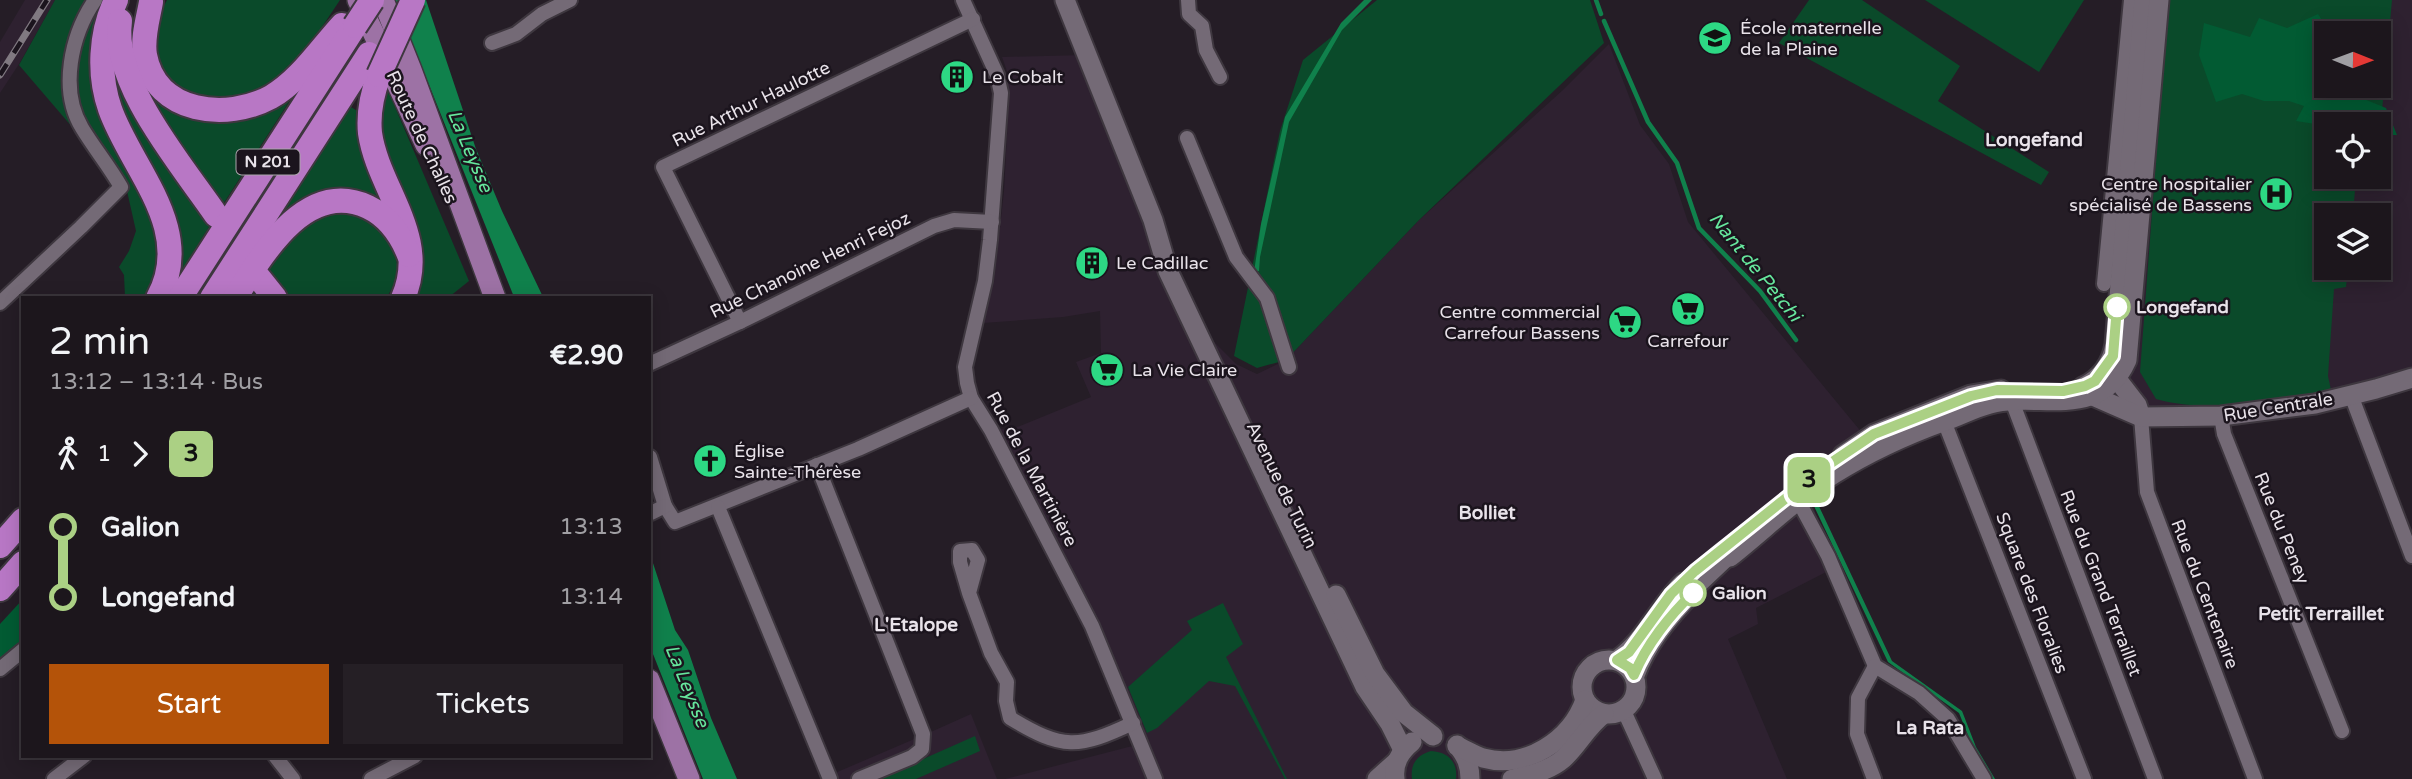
<!DOCTYPE html>
<meta charset="utf-8">
<style>
:root{--surface:#1c161c;--page:#251f25;--text:#f1f3f6;--muted:#a09fa3;--line:#3a353b;--accent:#b45309}
body{margin:0;font-family:"Varela Round",sans-serif;background:var(--page);color:var(--text);height:100vh;display:flex;flex-direction:column;font-size:26px;white-space:nowrap}
*{box-sizing:border-box;margin:0}
p{font-size:23px;color:var(--muted)}
.icon{flex:none;width:38px;height:38px;fill:none;stroke:currentColor;stroke-width:2;stroke-linecap:round;stroke-linejoin:round}
.map{position:relative;flex:1;overflow:hidden}
.sheet{position:absolute;left:21px;top:296px;width:630px;height:462px;display:flex;flex-direction:column;background:var(--surface);border-radius:0px;box-shadow:0 4px 18px #0003,0 0 0 2px var(--line)}
.sheet>*{flex:none}
.badge{padding:0 14px;border-radius:10px;font-size:24px;line-height:46px}
.needle{width:46px;rotate:91deg}
.tools{position:absolute;left:2314px;top:21px;display:grid;gap:14px}
.tools a{display:grid;place-items:center;width:77px;height:77px;border-radius:0px;background:var(--surface);box-shadow:0 4px 18px #0003,0 0 0 2px var(--line);font-size:35px}
.map>.badge{position:absolute;translate:-50% -50%;box-shadow:0 0 0 4px #fff}
.legs{display:flex;align-items:center;gap:10px;height:77px;padding:0 28px;font-size:23px}
.legs p{margin-inline-start:auto}
.head{display:flex;align-items:center;justify-content:space-between;height:119px;padding:0 28px}
h1{font-size:38px;font-weight:600;line-height:52px}
.cta{display:flex;gap:14px;margin-top:auto;padding:14px 28px}
.cta a{flex:1;height:80px;border-radius:0px;background:var(--accent);color:#fff;font-size:28px;font-weight:600;line-height:80px;text-align:center}
.cta a+a{background:var(--page);color:var(--text)}
ul{padding:0 28px;list-style:none}
li{display:flex;align-items:center;gap:24px;height:70px;font-size:26px}
li i{display:grid;place-items:center;width:10px;height:100%;margin:0 9px;background:currentColor}
li i::after{content:'';width:18px;height:18px;margin:-9px;border:5px solid;border-radius:50%;background:var(--surface)}
li p{margin-inline-start:auto}
li:first-child i{background:linear-gradient(#0000 50%,currentColor 0)}
li:last-child i{background:linear-gradient(currentColor 50%,#0000 0)}
.map>svg:first-child{display:block}
</style>
<div class="map">
<svg width="2412" height="779" viewBox="0 0 2412 779">
<rect width="100%" height="100%" fill="#251d26"/>
<g fill="#2e2130" fill-rule="evenodd">
<path d="M25,0H55L19,64L0,93V42Z"/>
<path d="M2159,0H2412V378L2376,389L2141,417L2122,370ZM2326,33H2378V86H2326ZM2326,124H2378V177H2326ZM2326,215H2378V268H2326Z"/>
<path d="M1609,44L1640,125L1669,164L1688,222L1863,434L1804,474L1828,556V571L1756,608L1758,624L1728,639L1787,779H1005L1140,744L991,430L999,428L1006,430L1020,426L1091,397L1076,362L1101,353L1100,311L1063,317L983,323L994,282L1004,191L1008,116V74L1002,57L1085,55L1203,331L1236,364L1257,374L1286,360L1418,221L1563,90Z"/>
<path d="M971,714L997,779H821L933,731Z"/>
</g>
<g fill="#0a4a2a" fill-rule="evenodd">
<path d="M55,0H109L97,40L151,206L160,256L149,297H125L124,275L119,267L129,251L136,231L127,191L19,65Z"/>
<path d="M167,0H340L312,42L286,74L253,95L205,102L166,80L153,53L157,19Z"/>
<path d="M1377,0H1590L1604,43L1418,221L1286,360L1257,368L1234,356L1280,131L1303,60Z"/>
<path d="M1809,0H1862L1960,66L1938,101L2049,172L2041,185L1779,43Z"/>
<path d="M1925,0H2084L2039,72Z"/>
<path d="M2168,0H2392L2380,133H2378V124H2326V177H2356L2353,215H2326V268H2348L2346,287L2334,289L2328,376L2331,390C2273,399 2214,415 2156,399L2140,372ZM2326,33H2378V86H2326Z"/>
<path d="M112,45L211,224L165,297L170,276L119,115Z"/>
<path d="M141,64L178,107L298,88L222,206L144,89Z"/>
<path d="M387,88L469,281L449,297H416L423,264L421,244L414,219L387,161L378,108Z"/>
<path d="M351,107L359,112L397,214L352,193L256,251Z"/>
<path d="M325,209L376,220C393,248 408,265 387,297H288L265,269L283,242Z"/>
<path d="M1223,603L1243,644L1226,657L1287,779H1285L1235,686L1209,681L1157,728L1147,733L1128,687L1192,630L1187,621Z"/>
<path d="M975,736L980,751L916,779H878Z"/>
<path d="M1431,751C1448,752 1458,762 1456,779H1412C1410,764 1417,755 1431,751Z"/>
</g>
<g fill="#025b33">
<path d="M2318,14L2325,25L2316,44L2315,68L2326,79V86H2332L2386,108L2397,135H2384L2378,130V124H2372L2362,115L2332,114L2315,124L2296,121L2304,106L2289,101H2264L2242,94L2216,102L2199,55L2204,23L2250,37L2259,18L2287,28Z"/>
<path d="M23,599V639L0,659V624Z"/>
</g>
<g fill="#10814c">
<path d="M395,0H426L476,149L502,211L543,297H514Z"/>
<path d="M1364,0H1372L1342,30L1289,122L1260,257L1259,271L1254,272L1261,224L1285,117L1341,23Z"/>
<path d="M1816,500L1892,661L1962,711L1976,747L1995,779H1991L1974,750L1959,713L1888,662L1813,504Z"/>
<path d="M649,551L675,630L688,650L711,718L737,779H703L649,644Z"/>
</g>
<g fill="none" stroke-linecap="round" stroke-linejoin="round">
<g stroke="#10814c" stroke-width="4.5">
<path d="M1596,0L1601,14"/>
<path d="M1604,21L1648,122L1677,163L1699,228L1760,291L1796,340"/>
</g>
<g stroke="#3e373f" stroke-width="18">
<g id="street">
<path d="M963,0L997,75L1001,93L990,240L985,281L965,367L967,383L971,398L991,430L1092,626L1155,779"/>
<path d="M1188,0L1189,14L1202,26L1206,50L1220,77"/>
<path d="M492,43L516,34L542,14L570,0"/>
<path d="M1187,138L1236,257L1267,298L1289,367"/>
<path d="M2104,284L2131,0"/>
<path d="M0,303L81,227L121,187C109,166 94,148 82,128C59,90 71,35 95,0"/>
<path d="M740,322L663,167L973,19"/>
<path d="M649,364L740,322L934,226L954,220L992,222"/>
<path d="M2351,395L2412,556"/>
<path d="M2012,401L2155,779"/>
<path d="M2221,416L2224,434L2342,731"/>
<path d="M2141,417L2147,492L2255,779"/>
<path d="M1944,421L2084,779"/>
<path d="M650,457L665,506L675,522L858,449L971,398"/>
<path d="M817,465L923,734L922,749L912,757L859,779"/>
<path d="M1794,493L1828,556L1875,666L1919,693L1948,719L1984,779"/>
<path d="M718,507L830,779"/>
<path d="M651,513L665,506"/>
<path d="M1683,583L1723,549"/>
<path d="M1694,591L1730,557"/>
<path d="M969,593L960,562V551L972,550L978,560L969,593L991,653L1007,682L1006,701L1010,718C1063,750 1078,749 1133,723"/>
<path d="M0,669L23,650"/>
<path d="M1624,711L1655,779"/>
<path d="M275,756L293,779"/>
<path d="M54,779L84,756"/>
<path d="M371,779L415,756"/>
<path d="M1874,779L1857,734L1858,698L1875,666"/>
</g>
</g>
<g stroke="#3e373f" stroke-width="23">
<g id="secondary">
<path d="M1065,0L1153,220L1168,271L1365,687L1390,724L1403,750"/>
<path d="M2104,380L2117,379L2137,405L2141,417"/>
<path d="M2083,387C2102,378 2112,363 2115,344L2144,0"/>
<path d="M2093,396L2141,417L2221,416L2315,404L2376,389L2412,378"/>
<path d="M1843,455L1874,434L1971,395L2001,390"/>
<path d="M1730,557C1763,531 1799,496 1834,474C1869,452 1906,435 1945,421C1960,416 1974,408 1990,404C2040,391 2099,422 2127,360L2159,0"/>
<path d="M1336,595L1375,674L1404,713L1433,736"/>
<circle cx="1609" cy="687" r="27"/>
<path d="M1617,660C1645,641 1659,606 1683,583"/>
<path d="M1635,675C1646,645 1671,614 1694,591"/>
<path d="M1457,745C1466,756 1470,765 1470,779"/>
<path d="M1457,746C1466,750 1474,755 1483,758C1526,770 1571,740 1585,700"/>
<path d="M1377,779L1396,762"/>
<path d="M1395,779C1393,763 1400,752 1412,742"/>
<path d="M1512,779C1529,776 1549,771 1563,759C1578,746 1587,726 1604,714"/>
</g>
</g>
<g stroke="#3e373f" stroke-width="24">
<g id="primary">
<path d="M358,0L426,145"/>
<path d="M383,0L411,70L495,298"/>
<path d="M649,680L689,779"/>
</g>
</g>
<g stroke="#3e373f" stroke-width="28">
<g id="highway">
<path d="M116,0C100,33 98,75 110,109C131,169 196,229 158,298"/>
<path d="M151,2C148,19 142,38 145,55C156,114 227,121 271,97C300,80 320,49 342,25"/>
<path d="M120,21C111,83 182,165 216,215"/>
<path d="M379,75C372,94 368,113 370,133C378,189 430,237 403,298"/>
<path d="M259,278L275,298"/>
<path d="M180,298L355,26"/>
<path d="M212,298L369,54"/>
<path d="M235,298C262,255 306,178 368,207C387,216 401,235 409,255"/>
<path d="M0,546L23,520"/>
<path d="M0,589L23,563"/>
</g>
</g>
<use href="#street" stroke="#746a76" stroke-width="14"/>
<use href="#secondary" stroke="#746a76" stroke-width="19"/>
<use href="#primary" stroke="#9d72a5" stroke-width="21"/>
<use href="#highway" stroke="#b877c5" stroke-width="24"/>
<g stroke="#807981" stroke-width="7">
<path id="rail" d="M0,75L47,0"/>
</g>
<use href="#rail" stroke="#1b141d" stroke-width="4.5" stroke-dasharray="13" stroke-linecap="butt"/>
<g stroke="#3e373f" stroke-width="28" stroke-linecap="butt">
<g id="highway-bridge">
<path d="M355,26L372,0"/>
<path d="M379,75L413,0"/>
</g>
</g>
<use href="#highway-bridge" stroke="#b877c5" stroke-width="24"/>
</g>
<g fill="none" stroke-linecap="round" stroke-linejoin="round">
<g stroke="#fff" stroke-width="16">
<path id="line-1" d="M1693,593C1670,615 1646,645 1634,675L1630,668L1617,660L1629,652L1671,594L1695,571L1825,467L1874,434L1971,396L1997,390L2063,391L2085,386L2095,381L2113,356L2117,307"/>
</g>
<use href="#line-1" stroke="#abd084" stroke-width="10"/>
</g>
<defs>
<g id="school-disc" transform="scale(1.75)"><circle r="9.5" fill="#2dd884" stroke="#1b141d"/><path d="M0-5L7-2L0 1L-7-2ZM-4 1L0 2.5L4 1V4Q0 6-4 4Z" fill="#111"/></g>
<g id="building-disc" transform="scale(1.75)"><circle r="9.5" fill="#2dd884" stroke="#1b141d"/><path d="M-4-6H4V6H1V3H-1V6H-4ZM-2.5-4.3h1.7v1.8h-1.7ZM.8-4.3h1.7v1.8H.8ZM-2.5-1h1.7V.8h-1.7ZM.8-1h1.7V.8H.8Z" fill="#111"/></g>
<g id="hospital-disc" transform="scale(1.75)"><circle r="9.5" fill="#2dd884" stroke="#1b141d"/><path d="M-5-5h3v3.5h4V-5h3V5h-3V1.5h-4V5h-3Z" fill="#111"/></g>
<g id="supermarket-disc" transform="scale(1.75)"><circle r="9.5" fill="#2dd884" stroke="#1b141d"/><path d="M-6-5.5h2.5l.6 2H6L4.5 2H-2.5L-4.4-4H-6ZM-1.5 3.2a1.3 1.3 0 1 0 .1 0ZM3 3.2a1.3 1.3 0 1 0 .1 0Z" fill="#111"/></g>
<g id="church-disc" transform="scale(1.75)"><circle r="9.5" fill="#2dd884" stroke="#1b141d"/><path d="M-1.2-6h2.4v3.5h3.3v2.4h-3.3V6h-2.4V-.1h-3.3v-2.4h3.3Z" fill="#111"/></g>
</defs>
<g fill-rule="evenodd">
<use href="#school-disc" x="1715" y="38"/>
<use href="#building-disc" x="957" y="77"/>
<use href="#hospital-disc" x="2276" y="194"/>
<use href="#building-disc" x="1092" y="263"/>
<use href="#supermarket-disc" x="1688" y="309"/>
<use href="#supermarket-disc" x="1625" y="322"/>
<use href="#supermarket-disc" x="1107" y="370"/>
<use href="#church-disc" x="710" y="461"/>
</g>
<g fill="#fff" stroke="#abd084" stroke-width="3.5">
<circle cx="2117" cy="307" r="12"/>
<circle cx="1693" cy="593" r="12"/>
</g>
<g text-anchor="middle" dominant-baseline="central" stroke-width="5" stroke-linejoin="round" paint-order="stroke">
<rect fill="#1b141d" stroke="#aba5ac" stroke-width="2" x="236.5" y="149.5" width="63" height="25" rx="5"/>
<g font-size="16" font-weight="bold" fill="#e9e3ea">
<text x="268" y="162">N 201</text>
</g>
<g font-size="18" fill="#e9e3ea" stroke="#1b141d" text-anchor="start">
<text x="1740" y="28">École maternelle<tspan x="1740" dy="21">de la Plaine</tspan></text>
<text x="982" y="77">Le Cobalt</text>
<text x="2252" y="184" text-anchor="end">Centre hospitalier<tspan x="2252" dy="21">spécialisé de Bassens</tspan></text>
<text x="1116" y="263">Le Cadillac</text>
<text x="1600" y="312" text-anchor="end">Centre commercial<tspan x="1600" dy="21">Carrefour Bassens</tspan></text>
<text x="1688" y="341" text-anchor="middle">Carrefour</text>
<text x="1132" y="370">La Vie Claire</text>
<text x="734" y="451">Église<tspan x="734" dy="21">Sainte-Thérèse</tspan></text>
</g>
<g font-size="18" fill="#e9e3ea" stroke="#1b141d">
<text transform="translate(751 104) rotate(-26)">Rue Arthur Haulotte</text>
<text transform="translate(422 137) rotate(65)">Route de Challes</text>
<text transform="translate(810 265) rotate(-26)">Rue Chanoine Henri Fejoz</text>
<text transform="translate(2278 407) rotate(-9)">Rue Centrale</text>
<text transform="translate(1032 469) rotate(62)">Rue de la Martinière</text>
<text transform="translate(1282 485) rotate(64)">Avenue de Turin</text>
<text transform="translate(2282 528) rotate(68)">Rue du Peney</text>
<text transform="translate(2101 583) rotate(69)">Rue du Grand Terraillet</text>
<text transform="translate(2032 593) rotate(69)">Square des Floralies</text>
<text transform="translate(2205 594) rotate(69)">Rue du Centenaire</text>
</g>
<g font-size="18" font-weight="bold" fill="#e9e3ea" stroke="#1b141d" text-anchor="start">
<text x="2136" y="307">Longefand</text>
<text x="1712" y="593">Galion</text>
</g>
<g font-size="19" font-weight="bold" fill="#e9e3ea" stroke="#1b141d">
<text x="2034" y="140">Longefand</text>
<text x="1487" y="513">Bolliet</text>
<text x="2321" y="614">Petit Terraillet</text>
<text x="916" y="625">L'Etalope</text>
<text x="1930" y="728">La Rata</text>
</g>
<g font-size="19" font-style="italic" fill="#66e79d" stroke="#1b141d">
<text transform="translate(470 151) rotate(67)">La Leysse</text>
<text transform="translate(1755 267) rotate(51)">Nant de Petchi</text>
<text transform="translate(687 686) rotate(68)">La Leysse</text>
</g>
</g>
</svg>
<div class="tools">
<a><svg class="needle" viewBox="-14 -14 28 28"><path d="M0-13l5 13h-10z" fill="#e53935"/><path d="M0 13l5-13h-10z" fill="#a09fa3"/></svg></a>
<a><svg class="icon" aria-label="locate" viewBox="0 0 24 24"><circle cx="12" cy="12" r="6"/><path d="M12 2v4M12 18v4M2 12h4M18 12h4"/></svg></a>
<a><svg class="icon" aria-label="layers" viewBox="0 0 24 24"><path d="M12 4l9 5-9 5-9-5zM3 14l9 5 9-5"/></svg></a>
</div>
<b class="badge" style="left:1809px;top:480px;background:#abd084;color:#111">3</b>
<section class="sheet">
<div class="head"><div><h1>2 min</h1><p>13:12 – 13:14 · Bus</p></div><b>€2.90</b></div>
<div class="legs"><svg class="icon" aria-label="walk" viewBox="0 0 24 24"><circle cx="13" cy="4" r="2"/><path d="M13 8l-2 6 4 7M11 14l-3 7M7 12l3-4h3l4 4"/></svg>1<svg class="icon" aria-label="forward" viewBox="0 0 24 24"><path d="M9 5l7 7-7 7"/></svg><b class="badge" style="background:#abd084;color:#111">3</b></div>
<ul>
<li><i style="color:#abd084"></i><b>Galion</b><p>13:13</p></li>
<li><i style="color:#abd084"></i><b>Longefand</b><p>13:14</p></li>
</ul>
<div class="cta"><a>Start</a><a>Tickets</a></div>
</section>
</div>
